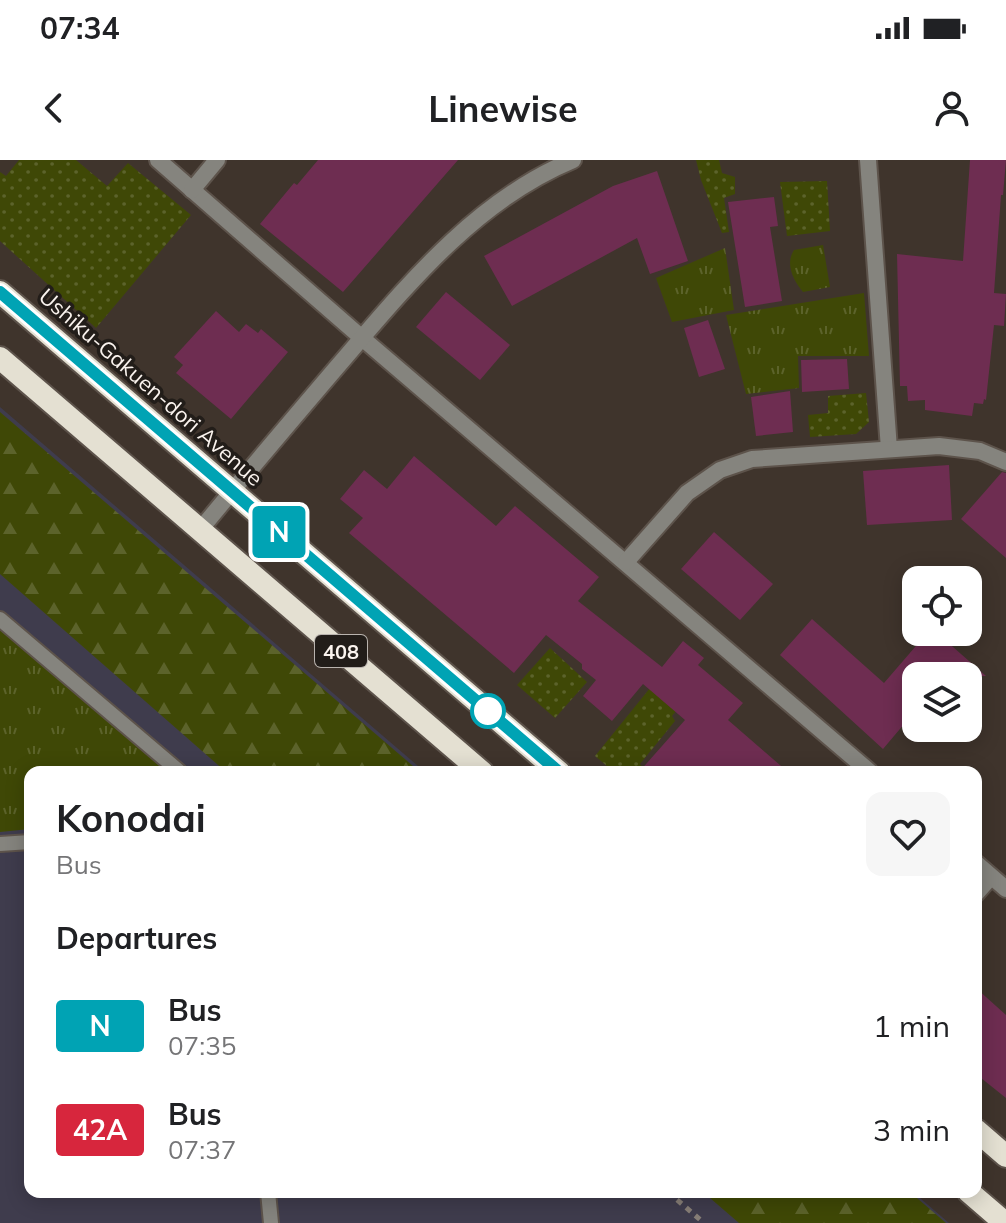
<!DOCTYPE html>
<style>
:root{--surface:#fff;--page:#f6f6f6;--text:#202124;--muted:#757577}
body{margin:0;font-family:Mulish,sans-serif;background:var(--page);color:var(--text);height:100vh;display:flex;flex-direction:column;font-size:30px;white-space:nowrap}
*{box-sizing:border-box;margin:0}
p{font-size:26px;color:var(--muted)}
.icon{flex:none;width:44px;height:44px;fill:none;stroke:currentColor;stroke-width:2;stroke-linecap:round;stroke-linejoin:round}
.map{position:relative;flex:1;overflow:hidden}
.details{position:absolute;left:24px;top:606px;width:958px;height:432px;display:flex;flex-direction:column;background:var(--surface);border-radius:16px;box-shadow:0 4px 20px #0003}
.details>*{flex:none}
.badge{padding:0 16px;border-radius:6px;font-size:28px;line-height:52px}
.tools{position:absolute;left:902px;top:406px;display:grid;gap:16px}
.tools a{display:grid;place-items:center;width:80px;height:80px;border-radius:16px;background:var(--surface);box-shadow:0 4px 20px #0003;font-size:40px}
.map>.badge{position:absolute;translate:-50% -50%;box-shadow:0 0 0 4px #fff}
h2{padding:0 32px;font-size:30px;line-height:72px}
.round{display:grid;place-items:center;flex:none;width:84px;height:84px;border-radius:16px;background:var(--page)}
.head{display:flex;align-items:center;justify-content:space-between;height:136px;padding:0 32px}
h1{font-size:38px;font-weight:700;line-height:60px}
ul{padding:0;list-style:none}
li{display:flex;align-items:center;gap:24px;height:104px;padding:0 32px}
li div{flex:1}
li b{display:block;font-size:30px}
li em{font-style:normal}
li .badge{min-width:88px;font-weight:700;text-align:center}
.status{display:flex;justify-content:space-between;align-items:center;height:56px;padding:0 40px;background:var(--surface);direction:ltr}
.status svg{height:22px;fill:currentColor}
header{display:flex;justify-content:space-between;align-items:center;height:104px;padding:0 32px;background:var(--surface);font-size:36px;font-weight:700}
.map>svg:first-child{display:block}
</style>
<div class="status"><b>07:34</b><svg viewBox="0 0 49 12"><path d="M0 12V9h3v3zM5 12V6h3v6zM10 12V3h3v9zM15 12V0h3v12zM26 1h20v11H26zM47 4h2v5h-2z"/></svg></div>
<header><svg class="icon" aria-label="back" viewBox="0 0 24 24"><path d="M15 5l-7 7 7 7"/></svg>Linewise<svg class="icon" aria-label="person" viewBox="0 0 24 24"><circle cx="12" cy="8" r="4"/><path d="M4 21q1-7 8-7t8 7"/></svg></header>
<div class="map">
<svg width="1006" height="1063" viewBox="0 0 1006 1063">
<defs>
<pattern id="grass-tufts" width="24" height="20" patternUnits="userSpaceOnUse" patternTransform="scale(2)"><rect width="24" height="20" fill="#3f4806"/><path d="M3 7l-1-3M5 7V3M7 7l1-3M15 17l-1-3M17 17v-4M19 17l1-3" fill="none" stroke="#5c632b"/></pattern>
<pattern id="forest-firs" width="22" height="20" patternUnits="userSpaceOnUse" patternTransform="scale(2)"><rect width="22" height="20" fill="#3f4806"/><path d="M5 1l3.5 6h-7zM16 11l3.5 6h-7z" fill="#5c632b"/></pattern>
<pattern id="garden-dots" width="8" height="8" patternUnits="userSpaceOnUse" patternTransform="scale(2)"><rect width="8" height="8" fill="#3f4806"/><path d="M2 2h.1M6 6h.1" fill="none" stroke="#5c632b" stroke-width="1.8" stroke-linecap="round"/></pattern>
</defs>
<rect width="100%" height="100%" fill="#3f342c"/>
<path fill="#3f3c4d" d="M0,247L425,612H30V1032H913L949,1063H0Z"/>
<g fill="url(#grass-tufts)">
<path d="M823,85L830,127L803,132C793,120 785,104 794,90Z"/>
<path d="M725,88L734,150L672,162L656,118Z"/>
<path d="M864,133L869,196H798L799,228L746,234L726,155Z"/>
<path d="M0,468L167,612H30V669L0,672Z"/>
</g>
<g fill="url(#forest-firs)">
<path d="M0,252L420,612H226L0,414Z"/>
<path d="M703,1032H910L946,1063H739Z"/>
</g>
<g fill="url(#garden-dots)">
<path d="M19,0H76L107,26L128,3L191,55L96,168L0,81V12L6,16Z"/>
<path d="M696,0H719L722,13L735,17V34L724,38L729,72L722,73L701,20Z"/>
<path d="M827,21L830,71L787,76L780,22Z"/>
<path d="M866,233L869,262L856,274L810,277L808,255L828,253V236Z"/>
<path d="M550,488L587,522L555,558L517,525Z"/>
<path d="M667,507L694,529L672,556L675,561L640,604L645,610L643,612H614L595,596Z"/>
</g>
<g fill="#6e2d51">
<path d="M318,0H458L343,132L260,64L294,23L297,25Z"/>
<path d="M970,0H1006L1003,35H1001L994,133L1006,134L1004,166L994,165L986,240L984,239L983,244L974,243L972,256L925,250V240L908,241L907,226H900L897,94L963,101Z"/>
<path d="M657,11L688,101L650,114L637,78L512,146L484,96L613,26Z"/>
<path d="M774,37L778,66L770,67L782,141L745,147L728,42Z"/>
<path d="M446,132L510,185L480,220L416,167Z"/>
<path d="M216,151L239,172L246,164L258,173L261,169L288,192L231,259L176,213L183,205L174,197Z"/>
<path d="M708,160L725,209L699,217L684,168Z"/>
<path d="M847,199L849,229L802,232L801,200Z"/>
<path d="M790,231L793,272L756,276L751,237Z"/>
<path d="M414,296L496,366L515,346L599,417L578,441L662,507L683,481L704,498L698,505L743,543L728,560L788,612H639L685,560L643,524L612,561L583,536L596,520L582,509V504L546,475L514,513L349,373L363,358L340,339L364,310L387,329Z"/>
<path d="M949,305L952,360L867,365L863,311Z"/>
<path d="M1002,312L1006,313V398L961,359Z"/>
<path d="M714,372L773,424L740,460L681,409Z"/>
<path d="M812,459L884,523L928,472H936L986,516H916V550L883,589L780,495Z"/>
<path d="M976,828L1006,855V938L976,914Z"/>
</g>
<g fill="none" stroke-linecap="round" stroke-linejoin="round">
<g stroke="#5d534b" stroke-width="18">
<g id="service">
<path d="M0,459L180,612"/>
<path d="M0,684L30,682"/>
<path d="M976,735L992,717"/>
<path d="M268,1032L271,1063"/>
</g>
</g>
<g stroke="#5d534b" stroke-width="20">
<g id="minor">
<path d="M158,0L362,178L870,612"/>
<path d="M868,0L889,289"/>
<path d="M192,30L217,0"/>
<path d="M626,402L687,333L720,310L752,299L939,286L980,291L1006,302"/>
<path d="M976,703L1006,729"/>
</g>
</g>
<g stroke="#5d534b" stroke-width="20">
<path id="tertiary" d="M200,370C245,315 291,261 337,207C405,128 474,41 573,0"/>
</g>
<g stroke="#5d534b" stroke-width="26">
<g id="trunk">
<path d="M0,132L559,612"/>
<path d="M0,198L482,612"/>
<path d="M976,970L1006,996"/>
<path d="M969,1032L1005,1063"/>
</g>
</g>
<path stroke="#877e77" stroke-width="5" stroke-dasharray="6 6" stroke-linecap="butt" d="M668,1032L704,1063"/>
<use href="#service" stroke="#85847e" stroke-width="14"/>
<use href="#minor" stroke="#85847e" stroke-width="16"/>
<use href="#tertiary" stroke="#85847e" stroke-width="16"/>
<use href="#trunk" stroke="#e4e0d2" stroke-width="22"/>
</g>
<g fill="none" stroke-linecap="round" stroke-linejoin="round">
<g stroke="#fff" stroke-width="18">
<path id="line" d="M0,132L559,612"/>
</g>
<use href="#line" stroke="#00a3b4" stroke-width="12"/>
</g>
<circle fill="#fff" stroke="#00a3b4" stroke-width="4" cx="488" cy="551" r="16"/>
<g text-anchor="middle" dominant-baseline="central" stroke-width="7" stroke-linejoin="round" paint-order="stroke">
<rect fill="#221d19" stroke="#b9b3ae" stroke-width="2" x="315" y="475" width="52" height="32" rx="6"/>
<g font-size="20" font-weight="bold" fill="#faf3ee">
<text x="341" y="491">408</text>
</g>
<g font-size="22" fill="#faf3ee" stroke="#221d19">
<text transform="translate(151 227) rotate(41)">Ushiku-Gakuen-dori Avenue</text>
</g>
</g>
</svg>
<div class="tools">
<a><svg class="icon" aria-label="locate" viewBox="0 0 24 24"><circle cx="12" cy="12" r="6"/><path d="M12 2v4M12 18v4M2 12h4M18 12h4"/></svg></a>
<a><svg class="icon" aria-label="layers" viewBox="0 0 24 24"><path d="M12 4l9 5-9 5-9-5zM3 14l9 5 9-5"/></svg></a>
</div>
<b class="badge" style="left:279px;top:372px;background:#00a3b4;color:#fff">N</b>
<section class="details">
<div class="head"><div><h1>Konodai</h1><p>Bus</p></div><a class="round"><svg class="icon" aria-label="heart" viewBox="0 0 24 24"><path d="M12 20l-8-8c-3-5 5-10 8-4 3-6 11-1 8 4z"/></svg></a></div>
<h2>Departures</h2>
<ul>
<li><span class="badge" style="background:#00a3b4;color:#fff">N</span><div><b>Bus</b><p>07:35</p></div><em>1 min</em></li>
<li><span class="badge" style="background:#d7263d;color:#fff">42A</span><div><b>Bus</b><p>07:37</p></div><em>3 min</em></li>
</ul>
</section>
</div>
